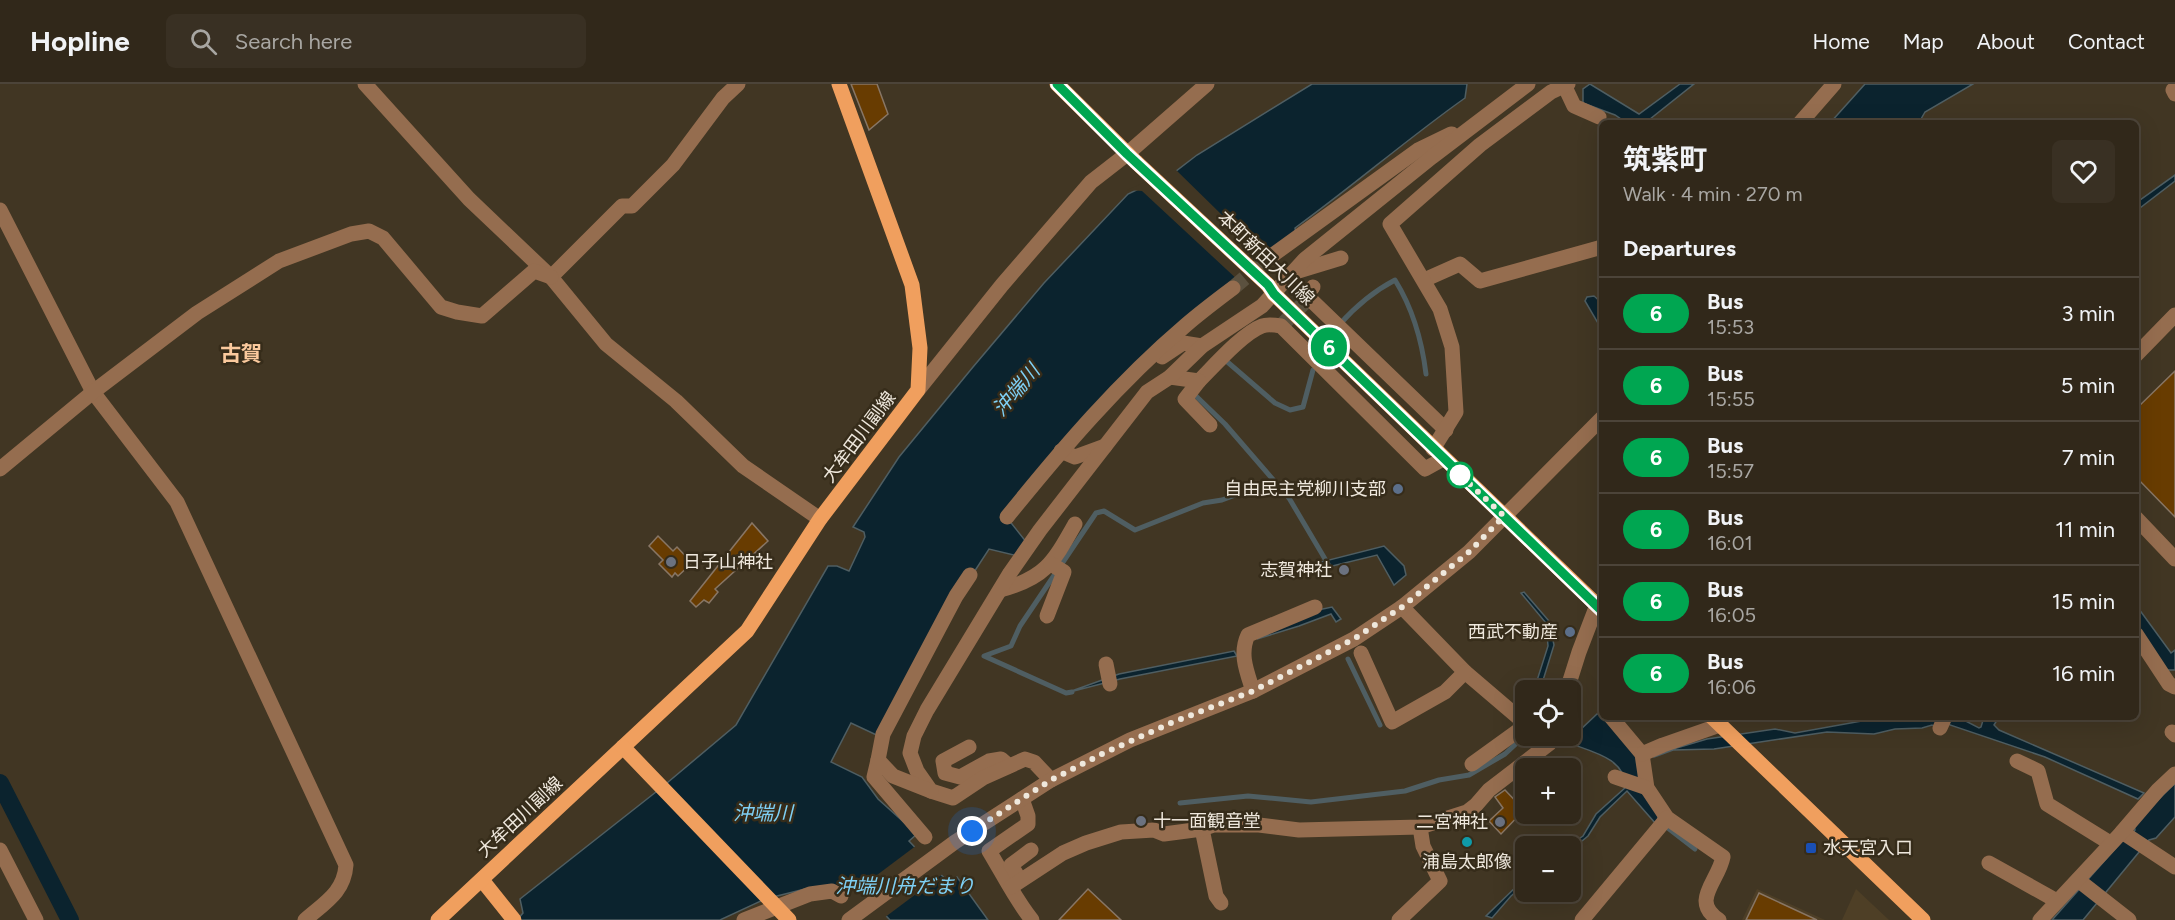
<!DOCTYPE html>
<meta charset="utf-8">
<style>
:root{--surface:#31281a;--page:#393023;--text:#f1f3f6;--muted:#a8a6a2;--line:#4c4439}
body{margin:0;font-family:Figtree,"Noto Sans JP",sans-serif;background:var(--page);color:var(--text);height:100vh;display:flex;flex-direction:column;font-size:22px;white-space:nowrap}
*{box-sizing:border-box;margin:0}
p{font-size:20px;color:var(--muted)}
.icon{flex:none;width:33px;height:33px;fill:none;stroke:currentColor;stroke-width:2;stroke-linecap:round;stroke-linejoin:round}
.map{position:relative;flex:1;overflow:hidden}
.side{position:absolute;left:1599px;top:36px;width:540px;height:600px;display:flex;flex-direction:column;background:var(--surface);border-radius:9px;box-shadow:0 6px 24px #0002,0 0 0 2px var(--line)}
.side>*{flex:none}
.badge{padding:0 12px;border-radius:20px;font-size:21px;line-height:39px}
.controls{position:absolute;left:1515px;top:596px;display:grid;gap:12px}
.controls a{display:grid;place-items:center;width:66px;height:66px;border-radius:9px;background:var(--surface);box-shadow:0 6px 24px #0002,0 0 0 2px var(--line);font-size:30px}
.you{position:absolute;width:30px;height:30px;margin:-15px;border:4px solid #fff;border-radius:50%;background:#1a73e8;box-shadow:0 0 0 9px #1a73e833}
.map>.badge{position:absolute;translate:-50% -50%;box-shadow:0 0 0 3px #fff}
h2{padding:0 24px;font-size:22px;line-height:54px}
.round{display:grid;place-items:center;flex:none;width:63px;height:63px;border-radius:9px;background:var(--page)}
.head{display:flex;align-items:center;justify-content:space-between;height:102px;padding:0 24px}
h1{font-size:28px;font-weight:700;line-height:45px}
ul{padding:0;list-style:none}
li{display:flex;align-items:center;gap:18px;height:72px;padding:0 24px;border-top:2px solid var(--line)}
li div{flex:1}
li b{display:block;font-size:22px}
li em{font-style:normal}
li .badge{min-width:66px;font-weight:700;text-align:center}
header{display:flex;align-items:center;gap:36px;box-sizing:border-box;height:84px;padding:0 30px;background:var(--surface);border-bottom:2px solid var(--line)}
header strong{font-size:28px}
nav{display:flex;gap:33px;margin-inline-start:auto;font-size:21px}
.search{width:420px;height:54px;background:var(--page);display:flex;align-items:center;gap:15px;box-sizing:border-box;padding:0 21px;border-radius:9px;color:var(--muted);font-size:22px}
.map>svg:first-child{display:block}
</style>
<header>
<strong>Hopline</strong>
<div class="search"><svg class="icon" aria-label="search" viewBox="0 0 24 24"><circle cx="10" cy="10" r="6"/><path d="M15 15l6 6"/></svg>Search here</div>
<nav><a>Home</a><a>Map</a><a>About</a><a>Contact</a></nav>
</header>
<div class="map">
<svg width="2175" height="836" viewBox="0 0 2175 836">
<rect width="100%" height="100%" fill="#413623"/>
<g fill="#4e3f26">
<path d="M1757,805L1825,836H1742Z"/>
<path d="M1856,805L1889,836H1842Z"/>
</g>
<g fill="#0b232e" stroke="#4f5e62" stroke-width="1.5">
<path d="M1312,0H1467L1465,14C1407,55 1353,102 1295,144L1296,149L1189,235L1008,435L1027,459L1018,472L989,465L965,502L885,655L851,639L831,678L862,693L878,715L917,750L909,757L949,799L957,793L988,836H890L854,798L845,805L832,802L805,805L765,815L720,836H517L523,829L520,815L661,704L736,641L828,482H837L849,487L865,453L864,448L853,443L899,373L973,283L1044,199L1128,110L1176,87L1197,71Z"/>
<path d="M1590,0L1639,30L1680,0H1694L1645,39H1627L1615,31L1583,19V5Z"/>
<path d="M1865,0H1973L1925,28L1921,35L1922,39H1830Z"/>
<path d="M2175,91V97L2136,127V119Z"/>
<path d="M1594,212C1605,220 1602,234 1602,246L1585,217L1587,213Z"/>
<path d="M1384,462L1404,482L1406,491L1394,501L1377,471L1320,485L1321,478Z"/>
<path d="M1524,508L1549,537L1554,561L1540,606H1534L1548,562L1546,539L1521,509Z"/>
<path d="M2136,521L2171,569L2175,566V586H2166L2136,541Z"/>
<path d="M1332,523L1341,535L1336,538L1331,530L1299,542L1257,555L1318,526Z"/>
<path d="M1234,567L1237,572L1120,595L1066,609L1119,590Z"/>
<path d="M1597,630H1602V633H1604L1635,668L1659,731L1656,740L1627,707L1600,733L1588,752L1571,766L1570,762H1568L1583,752L1596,730L1626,703C1625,671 1585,667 1562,656L1563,653L1581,645Z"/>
<path d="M1884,633H1940L1935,643L1932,641L1922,644L1895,645L1874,650L1827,648L1714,665L1673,666L1654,673L1653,671L1707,655L1775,645L1795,649Z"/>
<path d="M1952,633H1958L1979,644L1981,643L1984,633H1999L1994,641L1999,646L2144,709L2138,715L2045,673L1950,641L1949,639Z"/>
<path d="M2175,699V733L2156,754L2149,756L2083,836H2052L2122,757L2128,756L2135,746L2134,740Z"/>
<path d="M1520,799L1523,802L1511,812L1492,834L1486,832Z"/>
</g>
<g fill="#413623">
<path d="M1175,85L1268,176L1240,198L1142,107L1127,106Z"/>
<path d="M917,761L944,789L884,834L857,806Z"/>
</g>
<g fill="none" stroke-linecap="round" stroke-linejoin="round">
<g stroke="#4f5e62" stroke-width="5">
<path d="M1339,241C1355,223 1374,207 1395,196C1413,225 1422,257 1426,290"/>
<path d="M1224,275L1275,319L1290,326L1303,323L1313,286"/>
<path d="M1194,307L1196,312L1225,340L1289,414L1328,480"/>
<path d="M1348,575L1380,641"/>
<path d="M1072,608L1066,609L984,572L1011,562L1020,542L1096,429L1104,427L1135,446L1203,419L1222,416L1273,397"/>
<path d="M1180,719L1248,712L1311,718L1405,707L1439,696L1469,691L1505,670L1519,657L1525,648"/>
<path d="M1664,741L1695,765"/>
<path d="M1516,804L1526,797"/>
</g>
<path stroke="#0b232e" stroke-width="18" d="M0,699L70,836"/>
</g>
<g fill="#683c01" stroke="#887665" stroke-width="1.5">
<path d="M851,0H877L888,30L869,46Z"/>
<path d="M2175,287V433L2136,393V325Z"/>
<path d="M752,439L768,457L715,505L718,508L709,519L704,516L696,523L690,517Z"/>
<path d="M658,452L673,467L677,463L692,479L678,492L675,489L672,493L659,480L663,476L649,462Z"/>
<path d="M1505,706L1524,726L1501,750L1489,737L1503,724L1495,713Z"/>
<path d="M1088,805L1121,836H1059Z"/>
<path d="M1759,809L1817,836H1746Z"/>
</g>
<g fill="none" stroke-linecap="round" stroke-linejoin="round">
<g stroke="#5b513f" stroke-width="15" stroke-dasharray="15 8" stroke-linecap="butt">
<path d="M1233,204L1270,173"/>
<path d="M1281,242L1309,214"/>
</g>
<g stroke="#956d4f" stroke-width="15">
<path d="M365,0L469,115L551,193L606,260L676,317L743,382L820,435"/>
<path d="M1565,3L1574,22L1599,33"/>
<path d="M2175,5L2173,6L2175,10"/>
<path d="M1800,39L1834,0"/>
<path d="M0,126L93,308L177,418L346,781C344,809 324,819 305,836"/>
<path d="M1270,173L1418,66L1451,50H1452"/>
<path d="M1295,188L1341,174"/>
<path d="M551,193L622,122H632L673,81L723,14L738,0"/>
<path d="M1424,196L1460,180L1480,197L1602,163"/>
<path d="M1313,203L1308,209L1309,214L1446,346"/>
<path d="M2136,271L2175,231"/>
<path d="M1162,273L1183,259L1202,262"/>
<path d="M1170,293L1199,297C1214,282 1243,249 1262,242C1267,240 1275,241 1281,242L1425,385L1443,375"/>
<path d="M1199,297L1185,315L1210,341"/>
<path d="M918,306L1002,201L1091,98L1127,70L1207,0"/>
<path d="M1433,365L1456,328L1452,263L1440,225L1390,140L1480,61L1551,8L1568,0"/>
<path d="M1061,367L1075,373L1105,362"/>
<path d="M0,385L93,308L197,229L279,177L351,150L369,147L383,154L441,223L457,228L482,232L534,187L551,193"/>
<path d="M1007,433C1062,365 1119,298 1186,241C1201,228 1217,216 1233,204"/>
<path d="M2136,434L2175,475"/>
<path d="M1000,506C1045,494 1053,479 1075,440"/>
<path d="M1402,523L1465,588L1526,640"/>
<path d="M1047,532L1064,488L1051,480"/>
<path d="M2136,550L2169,600L2175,603"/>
<path d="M1361,569L1392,638L1445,608L1465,588"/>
<path d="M1106,580L1110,600"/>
<path d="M1567,606L1579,568L1597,521"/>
<path d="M1253,607C1247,588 1239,570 1248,551L1315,523"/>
<path d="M1611,633L1642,670L1647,704L1667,734L1723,773C1718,798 1690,817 1719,836"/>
<path d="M1940,644L1945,633"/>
<path d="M2172,648L2175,651"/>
<path d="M969,663L943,677L945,689L960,693L989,677L1001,675L1009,682"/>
<path d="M1642,670L1663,661L1720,641"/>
<path d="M878,676L874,693L925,753"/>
<path d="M2017,677L2038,687L2047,720L2110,759"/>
<path d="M1472,680L1526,641"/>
<path d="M1615,693L1647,704"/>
<path d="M1051,696L1034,678L1025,675L983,694L953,714L931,707L917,687L910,669L914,652L927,626L1010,489L1040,446L1147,308L1170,293L1202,262L1262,222L1305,175L1432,73L1528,0"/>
<path d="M931,707L893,692L878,676L883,650L956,512L970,491"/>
<path d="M1022,715L1028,732V740L989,767C1003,790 1015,815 1032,836"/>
<path d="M1202,745L1216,812L1221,819"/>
<path d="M2122,748L2175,783"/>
<path d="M0,766L36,836"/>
<path d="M1989,779L2057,817"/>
<path d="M1020,796L1011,781L1031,766"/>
<path d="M2078,796L2129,836"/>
<path d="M1011,803L1063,769L1086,759L1121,748L1154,746L1164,750L1202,745L1214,741H1259L1299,746L1420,743L1467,728L1476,721L1489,706L1550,659V651"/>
<path d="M744,836L810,810L832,807L841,812"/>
<path d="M849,836L955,758L1051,696L1130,656L1253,607L1354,555L1402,523L1469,468L1602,334"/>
<path d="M1399,836L1440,797L1423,762L1420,743"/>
<path d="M1582,836L1667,734"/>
<path d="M2040,836L2122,748L2158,706L2175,690"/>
</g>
<g stroke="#f09f5e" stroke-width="15">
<path d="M1057,0L1136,78"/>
<path d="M1268,201L1274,210L1602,526"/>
<path d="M1712,633L1923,836"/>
<path d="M482,796L514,836"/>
<path d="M438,836L747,547L820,435L918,306L920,264L912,201L839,0"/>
</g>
<g stroke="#f09f5e" stroke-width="15">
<path d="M1136,78L1268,201"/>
<path d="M623,663L789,836"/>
</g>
</g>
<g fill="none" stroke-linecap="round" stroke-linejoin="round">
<g stroke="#fff" stroke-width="14">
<path id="line" d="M1057,0L1127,70L1268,201L1274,210L1602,527"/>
</g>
<use href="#line" stroke="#00a651" stroke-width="9"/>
<path stroke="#efe8dd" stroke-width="6" stroke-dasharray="0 10.8" d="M972,747L1051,696L1102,670L1171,639L1253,607L1354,555L1402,523L1469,468L1504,432L1460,391"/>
</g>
<circle fill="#fff" stroke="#00a651" stroke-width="3" cx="1460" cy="391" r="12"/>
<g fill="#5c6f8a" stroke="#362c1a" stroke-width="2">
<circle cx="1398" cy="405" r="6"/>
<circle cx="1570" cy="548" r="6"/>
</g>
<g fill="#6b7280" stroke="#362c1a" stroke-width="2">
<circle cx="671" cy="478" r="6"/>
<circle cx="1344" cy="486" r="6"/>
<circle cx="1141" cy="737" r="6"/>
<circle cx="1500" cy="738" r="6"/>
</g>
<circle fill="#0f9aa8" stroke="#362c1a" stroke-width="2" cx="1467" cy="758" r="6"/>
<rect fill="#1a4fb4" stroke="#362c1a" stroke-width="2" x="1805" y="758" width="12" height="12" rx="3"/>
<g text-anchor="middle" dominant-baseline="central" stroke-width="5" stroke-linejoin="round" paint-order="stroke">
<g font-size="18" fill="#efe8dd" stroke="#362c1a">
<text transform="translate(1266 174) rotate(44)">本町新田大川線</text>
<text transform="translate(859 353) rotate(-53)">大牟田川副線</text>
<text transform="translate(520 733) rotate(-43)">大牟田川副線</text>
</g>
<g font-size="18" fill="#efe8dd" stroke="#362c1a" text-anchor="end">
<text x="1386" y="405">自由民主党柳川支部</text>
<text x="683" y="478" text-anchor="start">日子山神社</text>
<text x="1332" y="486">志賀神社</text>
<text x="1558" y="548">西武不動産</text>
<text x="1153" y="737" text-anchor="start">十一面観音堂</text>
<text x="1488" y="738">二宮神社</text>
<text x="1823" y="764" text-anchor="start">水天宮入口</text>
<text x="1467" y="778" text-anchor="middle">浦島太郎像</text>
</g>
<g font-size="20" font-style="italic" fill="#7ed0f5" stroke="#362c1a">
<text transform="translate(1016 306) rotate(-50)">沖端川</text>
<text x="763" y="729">沖端川</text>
<text x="905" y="802">沖端川舟だまり</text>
</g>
<g font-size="21" font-weight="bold" fill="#fac99d" stroke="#362c1a">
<text x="241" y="269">古賀</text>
</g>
</g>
</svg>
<div class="controls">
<a><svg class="icon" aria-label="locate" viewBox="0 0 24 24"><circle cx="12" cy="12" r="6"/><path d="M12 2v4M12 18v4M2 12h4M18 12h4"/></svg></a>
<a>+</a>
<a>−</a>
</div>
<div class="you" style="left:972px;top:747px"></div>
<b class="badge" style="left:1329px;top:263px;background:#00a651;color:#fff">6</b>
<section class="side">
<div class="head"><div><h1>筑紫町</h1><p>Walk · 4 min · 270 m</p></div><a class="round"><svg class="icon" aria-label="heart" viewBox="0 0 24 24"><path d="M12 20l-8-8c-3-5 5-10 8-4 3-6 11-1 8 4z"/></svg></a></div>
<h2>Departures</h2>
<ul>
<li><span class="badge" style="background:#00a651;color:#fff">6</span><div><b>Bus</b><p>15:53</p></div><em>3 min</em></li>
<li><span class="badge" style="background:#00a651;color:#fff">6</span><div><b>Bus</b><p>15:55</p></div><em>5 min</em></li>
<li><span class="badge" style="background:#00a651;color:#fff">6</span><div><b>Bus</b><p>15:57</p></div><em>7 min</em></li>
<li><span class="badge" style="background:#00a651;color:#fff">6</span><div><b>Bus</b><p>16:01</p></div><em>11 min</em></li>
<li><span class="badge" style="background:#00a651;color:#fff">6</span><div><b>Bus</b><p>16:05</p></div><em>15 min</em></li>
<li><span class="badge" style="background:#00a651;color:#fff">6</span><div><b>Bus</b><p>16:06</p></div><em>16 min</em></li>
</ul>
</section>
</div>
